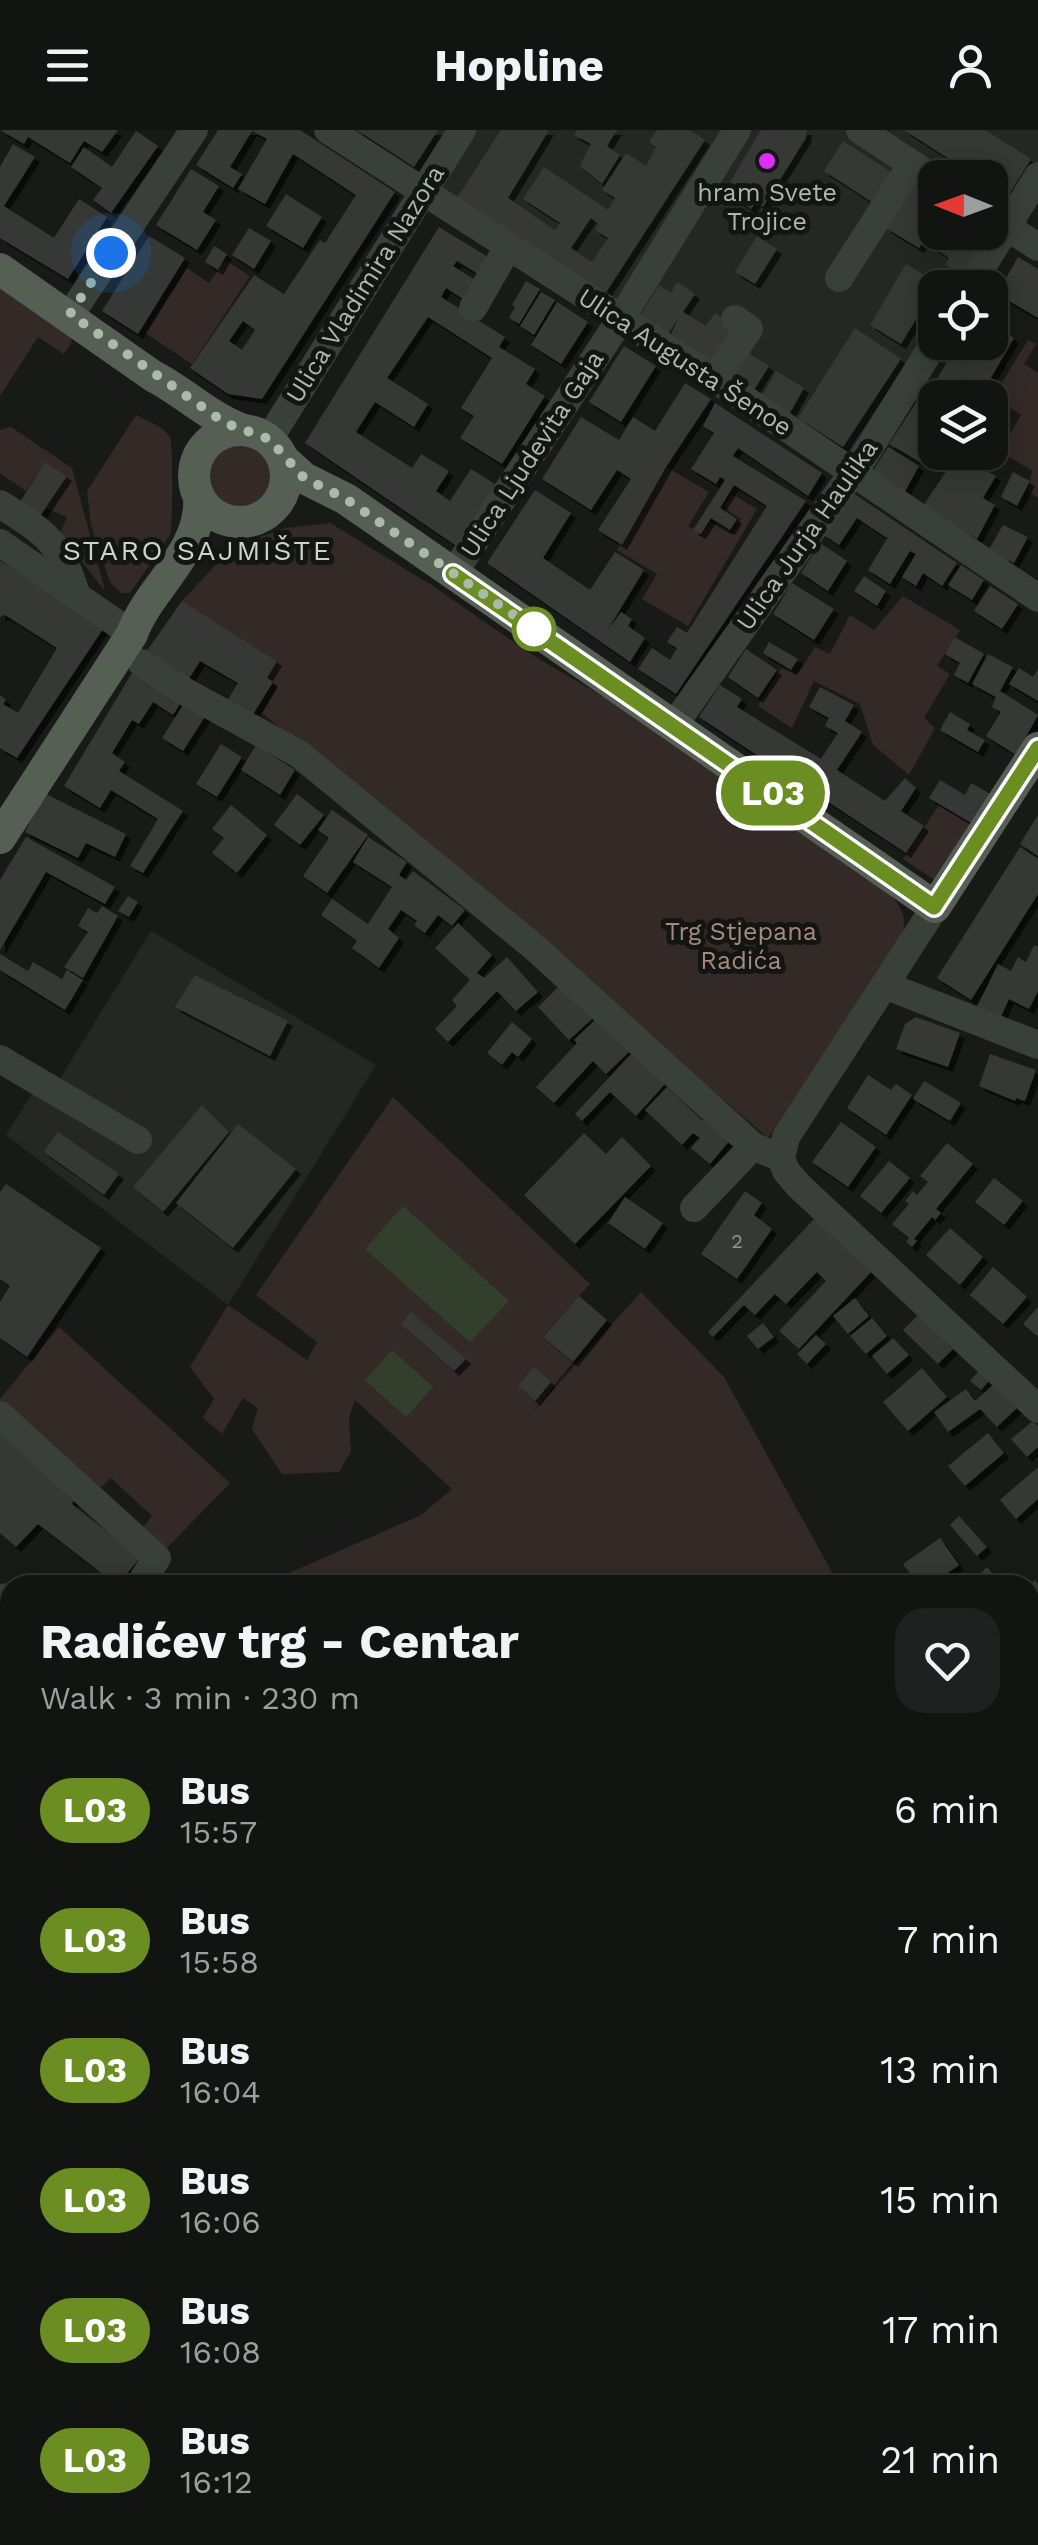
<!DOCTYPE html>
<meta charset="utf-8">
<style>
:root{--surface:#121412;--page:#1f2120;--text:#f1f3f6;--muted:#9c9e9f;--line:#313332}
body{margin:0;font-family:"Work Sans",sans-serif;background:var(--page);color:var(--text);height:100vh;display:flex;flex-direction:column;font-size:38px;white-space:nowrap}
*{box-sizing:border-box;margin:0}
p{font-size:32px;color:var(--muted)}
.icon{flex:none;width:55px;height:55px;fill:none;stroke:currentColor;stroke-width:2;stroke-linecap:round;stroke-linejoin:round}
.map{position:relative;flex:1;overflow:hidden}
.details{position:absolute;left:0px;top:1445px;width:1040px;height:970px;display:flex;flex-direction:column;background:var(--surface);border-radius:30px 30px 0 0;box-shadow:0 5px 25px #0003,0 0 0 2px var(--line)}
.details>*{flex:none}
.badge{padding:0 20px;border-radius:32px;font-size:35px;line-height:65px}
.needle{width:65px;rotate:271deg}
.controls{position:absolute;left:918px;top:30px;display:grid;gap:20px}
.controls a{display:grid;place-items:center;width:90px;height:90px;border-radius:20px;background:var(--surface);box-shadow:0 5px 25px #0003,0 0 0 2px var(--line);font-size:50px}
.you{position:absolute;width:50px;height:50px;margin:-25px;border:8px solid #fff;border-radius:50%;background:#1a73e8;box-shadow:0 0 0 15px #1a73e833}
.map>.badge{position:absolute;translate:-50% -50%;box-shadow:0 0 0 5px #fff}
.round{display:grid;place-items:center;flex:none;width:105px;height:105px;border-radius:30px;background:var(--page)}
.head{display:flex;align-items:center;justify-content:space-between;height:170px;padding:0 40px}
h1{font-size:48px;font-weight:700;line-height:75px}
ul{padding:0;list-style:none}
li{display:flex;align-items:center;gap:30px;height:130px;padding:0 40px}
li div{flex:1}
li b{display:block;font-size:38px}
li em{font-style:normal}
li .badge{min-width:110px;font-weight:700;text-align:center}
header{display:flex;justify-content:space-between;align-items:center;height:130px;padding:0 40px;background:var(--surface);font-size:45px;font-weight:700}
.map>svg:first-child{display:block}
</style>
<header><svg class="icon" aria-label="menu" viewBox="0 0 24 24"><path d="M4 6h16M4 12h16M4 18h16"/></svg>Hopline<svg class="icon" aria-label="person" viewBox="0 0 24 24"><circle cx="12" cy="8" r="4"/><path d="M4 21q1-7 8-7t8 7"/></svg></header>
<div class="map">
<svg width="1038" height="2415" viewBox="0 0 1038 2415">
<defs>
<filter id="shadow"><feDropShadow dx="5" dy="5" stdDeviation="0" flood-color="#0009"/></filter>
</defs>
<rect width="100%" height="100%" fill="#181a18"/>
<g fill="#242724" fill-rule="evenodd">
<path d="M328,0H1038V46L969,157L935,158V212L852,343ZM935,48H990V102H935Z"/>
<path d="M151,801L376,935L228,1175L6,1005L39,953L53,960Z"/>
</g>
<g fill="#332a27">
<path d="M225,130L250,146L192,234L145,203L187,138L209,153Z"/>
<path d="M0,150L72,205L71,214L64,224L38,207L0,266Z"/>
<path d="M1028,210L1036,214L1024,234L1038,243V368L1028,362L1032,341L1000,321L1021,285L993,267Z"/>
<path d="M136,285C147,291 163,296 170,307C173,312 173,396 170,405L130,463H121L110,452L91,395L87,361Z"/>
<path d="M11,297L72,338L105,461L60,404L67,387L46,378L67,346L45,332L26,361L0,343V300Z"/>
<circle cx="240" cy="346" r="33"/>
<path d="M666,337L709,362L688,396L702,405L710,392L732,405L741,389L724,378L732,364L757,379L688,496L642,469L657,444L617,420Z"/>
<path d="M330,393L433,456L531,524L639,588L890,764C904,780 908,791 900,811L849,893L768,1008L524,799L262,583L277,556L267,548L277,531L182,471L233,416L286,398Z"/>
<path d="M903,466L960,500L937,536L950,544L924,588L935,598L909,645L873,615L860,574L814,551L792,598L758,576L781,538L798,544L815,517L830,524L850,485L874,500Z"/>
<path d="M939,675L984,702L947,758L903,729Z"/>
<path d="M393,967L590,1154L543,1206L573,1232L531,1284L641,1162L724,1247L839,1455H287L280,1447L421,1385L452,1359L355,1270L349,1287L351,1321L339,1342L282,1344L252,1299L258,1278L243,1268L222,1304L203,1288L214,1269L190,1237L228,1175L307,1230L317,1212L256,1165Z"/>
<path d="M59,1197L230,1353L157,1428L135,1407L152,1386L111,1348L98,1360L0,1276V1269Z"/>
<path d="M356,2405H512L514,2414L356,2415Z"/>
</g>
<g fill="#333f2d">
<path d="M403,1076L509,1171L470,1212L365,1119Z"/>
<path d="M392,1220L433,1257L406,1287L365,1250Z"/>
</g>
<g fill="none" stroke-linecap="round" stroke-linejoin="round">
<path stroke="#333f2d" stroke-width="6" d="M830,2415L833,2405"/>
</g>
<g fill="#353935" fill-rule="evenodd" filter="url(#shadow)">
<path d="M0,0H118L102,22L84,11L70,33L28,7L24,14Z"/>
<path d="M218,0H300L395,62L262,269L228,264L190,238L254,145L284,164L320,110L325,113L356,65L293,24L265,74L238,59L267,9L252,1L230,37L242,44L233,58L196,35ZM243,191L255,200L242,220L229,211Z"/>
<path d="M357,0H438L414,37Z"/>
<path d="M501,0H549L508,68L555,100L560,93L523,69L544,37L608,80L615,68L602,60L626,23L646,36L656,17L649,12L657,0H690L705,10L605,164L457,68ZM591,88L598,94L595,100L608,108L592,132L571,118Z"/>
<path d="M577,0H617L607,16L620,25L602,54L580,36L591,14L574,5Z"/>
<path d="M761,0H807L806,8L763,77L756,72L751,79L734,68L738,61L728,55Z"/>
<path d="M904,0H985L1031,29L1008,66L990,54V48H979Z"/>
<path d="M136,1L158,16L111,83L93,70L102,58L71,37L84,17L112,37Z"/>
<path d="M843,11L894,44L875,74L824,41Z"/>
<path d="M13,14L35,27L4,76L54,108L79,69L107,87L68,149L0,108V37Z"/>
<path d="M191,39L219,56L203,82L216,90L197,120L156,95Z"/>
<path d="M916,51L935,63V102H991L963,146L945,135L949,128L924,111L919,118L886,98Z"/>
<path d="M286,64L322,87L303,118L266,96Z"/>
<path d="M439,97L496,132L486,149L457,131L453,136L483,155L471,174L446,158L441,167L505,207L499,217L535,239L526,254L545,266L502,334L460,308L474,286L461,278L492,228L428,187L387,248L428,274L414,297L375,272L356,302L412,338L421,324L449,341L436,361L450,371L471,339L498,356L458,417L305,313Z"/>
<path d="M249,98L271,111L254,139L232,125Z"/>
<path d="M149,106L185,128L138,204L102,181Z"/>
<path d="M757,106L777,119L755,154L735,142Z"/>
<path d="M214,116L227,124L218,140L205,132Z"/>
<path d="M1018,127L1038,139V188L997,164Z"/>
<path d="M906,134L938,153L901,214L870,195Z"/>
<path d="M526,151L540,159L519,194L509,188L515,177L512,175Z"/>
<path d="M677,152L695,164L683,182L706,196L715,183L742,201L718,238L669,207L680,186L667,206L639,188L659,155L671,163Z"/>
<path d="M541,162L555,170L534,205L520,196Z"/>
<path d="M557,172L588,192L561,234L531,215Z"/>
<path d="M990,192L1014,208L985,258L966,247L953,268H943L931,260L958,212H990Z"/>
<path d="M855,198L901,229L843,317L798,288Z"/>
<path d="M624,216L656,236L621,292L589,272Z"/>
<path d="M742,219L769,236L754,260L727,243Z"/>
<path d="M776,241L804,258L790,283L762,266Z"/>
<path d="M685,253L711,269L666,337L622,415L598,400L631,349L617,340L591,380L542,349L581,287L619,310L633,287L655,301Z"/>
<path d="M918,270L932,278L919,299L935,310L923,334L889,314Z"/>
<path d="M715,273L822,343L808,366L738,318L733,326L806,371L676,564L638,539L652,518L670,530L677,518L667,512L677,497L687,503L767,376L734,355L720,378L737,389L730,400L711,388L701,404L693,400L725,350L720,347L716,354L691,339L714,303L703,296Z"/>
<path d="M888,317L919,336L903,365L871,344Z"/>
<path d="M959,322H986L977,336L996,346L983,368L995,375L977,409L923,376Z"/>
<path d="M45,332L67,346L30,401L10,388Z"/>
<path d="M1013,342L1030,351L1017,376L1001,367Z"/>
<path d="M535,360L571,383L543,428L590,460L615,422L644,440L607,501L621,482L632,489L628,496L645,508L630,532L487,433Z"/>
<path d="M853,363L957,433L942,456L923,443L916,456L902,447L916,424L910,421L890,454L868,440L893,399L887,408L857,388L839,415L824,405Z"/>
<path d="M1003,395L1028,407L1014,433L988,421Z"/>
<path d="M820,413L847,431L828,461L801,443Z"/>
<path d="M0,431L105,496L17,628L0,618V565L6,570L3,574L18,583L57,518L5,485L0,487Z"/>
<path d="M961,435L984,450L972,470L948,455Z"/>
<path d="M864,446L886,461L877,476L854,461Z"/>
<path d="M792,453L834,479L814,510L773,484Z"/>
<path d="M990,456L1018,474L1002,499L974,481Z"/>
<path d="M182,471L277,531L267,548L273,552L249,591L224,576L238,553L200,531L187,552L144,525Z"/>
<path d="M955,507L984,524L968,553L954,545L960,533L945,524Z"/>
<path d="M769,512L798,529L791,540L763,523Z"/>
<path d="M746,519L777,540L758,568L728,547Z"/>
<path d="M988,524L1013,537L1000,561L1038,585L1016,625L986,606L1001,582L992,577L996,567L972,554Z"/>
<path d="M138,533L187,563L173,585L153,572L139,594L132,590L112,623L125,632L119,641L183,681L143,743L130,736L158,689L111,660L100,678L64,656Z"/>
<path d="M1019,538L1033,547L1038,539V571L1009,554Z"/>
<path d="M720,555L742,569L737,577L821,629L838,603L825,596L829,588L809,577L820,557L854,575L845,591L862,602L837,640L885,671L905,648L916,658L901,681L924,696L906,723L699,587Z"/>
<path d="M187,569L208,582L183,621L162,608Z"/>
<path d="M950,582L970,594L967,600L985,610L978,622L940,600Z"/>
<path d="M221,614L242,627L217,667L196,654Z"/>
<path d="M256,615L295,640L280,665L241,640Z"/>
<path d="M940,650L965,665L971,653L996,667L978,697L929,668Z"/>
<path d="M44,663L126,704L115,727L86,713L78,728L25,702Z"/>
<path d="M297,664L324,685L300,715L274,695Z"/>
<path d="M231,675L267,705L237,743L212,723L224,708L212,699Z"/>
<path d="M332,680L368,705L327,763L303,746L329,708L318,700Z"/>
<path d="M1038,685V726L1020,714Z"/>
<path d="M26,707L115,757L105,774L46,742L0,820V750Z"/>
<path d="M368,707L407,732L399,745L406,750L413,741L465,780L452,796L438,785L425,803L414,795L417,791L401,780L388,799L399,808L379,838L352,818L357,811L321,785L332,769L368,794L392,757L353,732Z"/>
<path d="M1020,717L1038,729V764L971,870L937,848Z"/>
<path d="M128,766L138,772L129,787L118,781Z"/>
<path d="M102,776L118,786L83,848L64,837L88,802L78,796L88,778L97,783Z"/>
<path d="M458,793L492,825L477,843L484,848L507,827L538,862L516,881L497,861L448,912L435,899L457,876L452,870L470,850L435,818Z"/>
<path d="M1034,815L1038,817V861L1029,879L1009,869L1000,889L977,877L998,834L1011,841L1018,827L1026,832Z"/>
<path d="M0,824L28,841L33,832L62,849L67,840L83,850L65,880L0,840Z"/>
<path d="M195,845L288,891L270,926L175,877Z"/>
<path d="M561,854L593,888L569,910L538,877Z"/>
<path d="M916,887L960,903L948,937L896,919L905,894Z"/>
<path d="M597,888L629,922L606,944L593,931L554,973L536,957L577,913L574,910Z"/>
<path d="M512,892L532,909L518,927L512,922L502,935L487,923Z"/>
<path d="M631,924L665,954L636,986L610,962L582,991L575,984Z"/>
<path d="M990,924L1036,940L1025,971L1016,968L1015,971L979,956Z"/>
<path d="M868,945L891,960L896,954L912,965L886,1005L847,978Z"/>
<path d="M924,951L961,973L950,991L913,969Z"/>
<path d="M667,957L703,991L705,989L730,1010L710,1034L691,1018L700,1008L693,1003L682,1015L645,980Z"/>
<path d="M202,975L229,1002L163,1082L133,1057Z"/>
<path d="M841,992L876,1017L848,1057L812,1032Z"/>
<path d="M238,994L296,1039L233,1118L176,1073Z"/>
<path d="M58,1002L119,1044L104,1065L44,1022Z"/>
<path d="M584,1003L606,1024L622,1007L651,1036L575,1114L524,1065Z"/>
<path d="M947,1013L973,1034L936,1079L941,1083L935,1090L932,1087L914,1109L917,1111L912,1117L906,1112L909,1108L892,1094L909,1074L905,1071L913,1061L917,1065L928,1052L920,1046Z"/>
<path d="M889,1031L910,1048L881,1083L860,1066Z"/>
<path d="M994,1048L1023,1071L1004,1095L975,1072Z"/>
<path d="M6,1054L101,1118L27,1227L0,1208V1172L10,1156L0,1149V1062Z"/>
<path d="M745,1061L762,1073L754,1085L772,1099L737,1149L701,1124Z"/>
<path d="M625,1067L663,1093L645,1119L608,1093Z"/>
<path d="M815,1088L871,1142L799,1219L779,1201L826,1151L817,1142L786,1174L775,1164L755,1185L744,1175L713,1207L708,1202Z"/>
<path d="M950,1098L983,1127L960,1155L926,1125Z"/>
<path d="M993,1137L1027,1167L1003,1194L970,1165Z"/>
<path d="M579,1166L607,1190L573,1232L543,1207Z"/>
<path d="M855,1168L869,1186L848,1204L833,1186Z"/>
<path d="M1038,1177V1207L1023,1194Z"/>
<path d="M411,1182L466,1229L454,1241L401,1194Z"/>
<path d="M918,1185L953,1219L938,1234L903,1200Z"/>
<path d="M872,1188L887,1206L866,1224L850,1206Z"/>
<path d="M763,1193L774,1207L758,1219L747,1206Z"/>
<path d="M816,1205L826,1214L807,1234L797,1224Z"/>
<path d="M893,1208L909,1225L887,1244L872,1226Z"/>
<path d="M534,1237L551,1252L535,1271L518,1256Z"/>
<path d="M922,1238L947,1267L908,1301L883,1272Z"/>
<path d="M978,1242L989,1251L981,1260L970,1251Z"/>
<path d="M995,1253L1017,1278L997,1297L980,1279L948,1302L934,1282L966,1259L975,1271Z"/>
<path d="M1033,1291L1038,1296V1317L1027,1327L1011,1309Z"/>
<path d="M0,1296L76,1365L72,1374L140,1428L117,1455L38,1394L16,1417L0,1403Z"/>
<path d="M988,1303L1004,1323L965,1356L948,1336Z"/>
<path d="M1038,1337V1369L1016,1389L1000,1370Z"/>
<path d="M959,1386L987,1417L977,1426L950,1395Z"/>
<path d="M940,1408L959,1435L931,1455H918L903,1434Z"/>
<path d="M987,1437L1002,1455H967Z"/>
<path d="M1035,1450L1038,1454V1496L1030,1488V1455Z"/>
<path d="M0,1485L10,1491V1514L0,1530Z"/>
<path d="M0,1581L10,1587V1604L0,1620Z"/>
<path d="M10,1702V1726L7,1730L0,1722V1712Z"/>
<path d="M10,1736V1770L0,1760V1746Z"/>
<path d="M5,1841L10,1848V1877L0,1885V1845Z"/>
<path d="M0,1920L10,1923V1965L0,1961Z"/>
<path d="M0,2051L9,2053L4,2082L0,2081Z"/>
<path d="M0,2083L10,2084V2108L0,2107Z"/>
<path d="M0,2146H5L4,2185H0Z"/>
</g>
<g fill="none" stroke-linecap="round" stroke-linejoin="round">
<g stroke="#393f39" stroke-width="28">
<path d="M328,0L715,249L1038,468"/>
<path d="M860,0L935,49"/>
<path d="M990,86L1038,117"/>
<path d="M839,148L912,34"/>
<path d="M969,158L1038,46"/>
<path d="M473,178L508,117"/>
<path d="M70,185L194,0"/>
<path d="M715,249L749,199L735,189"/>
<path d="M269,309L462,0"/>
<path d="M0,374C45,403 59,410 76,463"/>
<path d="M0,413L132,504"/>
<path d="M453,444L620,190L737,0"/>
<path d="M142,533L184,561L299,624L534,817L753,1016L781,1028"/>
<path d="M674,595L863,328L935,212"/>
<path d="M887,856L1038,915"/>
<path d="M0,929L138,1010"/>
<path d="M781,1028L786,1041L799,1056L1038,1279"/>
<path d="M781,1028L786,1007L935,777"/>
<path d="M694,1078L753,1016"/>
<path d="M0,1285L157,1428L139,1455"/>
<path d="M0,1468L10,1467"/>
<path d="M1030,1533L1038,1523"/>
<path d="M0,1564L10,1573"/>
<path d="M0,1787L10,1797"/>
<path d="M1030,1997L1038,2078"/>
<path d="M0,2128H10"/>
<path d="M789,2415L791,2405"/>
</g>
<g stroke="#555f54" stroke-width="32">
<path d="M0,139L153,246C184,262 209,287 241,299"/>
<circle cx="240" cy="346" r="46"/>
<path d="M283,329L304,348L346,369L935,777L1038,618"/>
<path d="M0,708L132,504C150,455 203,422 199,366"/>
</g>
</g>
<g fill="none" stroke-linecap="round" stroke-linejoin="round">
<g stroke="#fff" stroke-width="22">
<path id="line" d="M453,444L934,777L1038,618"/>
</g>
<use href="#line" stroke="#6b8e23" stroke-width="15"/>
<path stroke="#abbba9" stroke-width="10" stroke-dasharray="0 18" d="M111,123L70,184L225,293L269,309L304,348L346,369L534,499"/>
</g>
<circle fill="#df2dfd" stroke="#131513" stroke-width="4" cx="767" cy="31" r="10"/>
<circle fill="#fff" stroke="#6b8e23" stroke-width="5" cx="534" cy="499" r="20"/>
<g text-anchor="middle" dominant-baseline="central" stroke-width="10" stroke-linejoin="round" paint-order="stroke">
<g font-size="20" fill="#8e9a8c">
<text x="737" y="1111">2</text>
</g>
<g font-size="25" fill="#abbba9" stroke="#131513">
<text x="767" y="62">hram Svete<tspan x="767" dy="29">Trojice</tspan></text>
</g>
<g font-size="25" fill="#abbba9" stroke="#131513">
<text transform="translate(365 154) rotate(-58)">Ulica Vladimira Nazora</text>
<text transform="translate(685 232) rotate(33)">Ulica Augusta Šenoe</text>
<text transform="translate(532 324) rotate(-57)">Ulica Ljudevita Gaja</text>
<text transform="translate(807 405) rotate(-55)">Ulica Jurja Haulika</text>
</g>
<g font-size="25" fill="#a7897f" stroke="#131513">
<text x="741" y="801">Trg Stjepana<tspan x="741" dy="29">Radića</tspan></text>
</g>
<g font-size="28" letter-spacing="2.5" fill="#cbd6cb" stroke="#131513">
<text x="198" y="420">STARO SAJMIŠTE</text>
</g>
</g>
</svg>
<div class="controls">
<a><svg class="needle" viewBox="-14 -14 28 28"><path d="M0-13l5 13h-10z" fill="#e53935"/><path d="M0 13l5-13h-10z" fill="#9c9e9f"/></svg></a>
<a><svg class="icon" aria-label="locate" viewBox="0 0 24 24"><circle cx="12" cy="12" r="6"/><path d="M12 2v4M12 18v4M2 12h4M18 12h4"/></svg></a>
<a><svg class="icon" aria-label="layers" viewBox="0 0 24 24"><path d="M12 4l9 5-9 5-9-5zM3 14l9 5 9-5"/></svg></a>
</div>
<div class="you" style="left:111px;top:123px"></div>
<b class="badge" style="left:773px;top:663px;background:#6b8e23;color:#fff">L03</b>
<section class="details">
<div class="head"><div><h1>Radićev trg - Centar</h1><p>Walk · 3 min · 230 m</p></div><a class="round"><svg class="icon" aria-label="heart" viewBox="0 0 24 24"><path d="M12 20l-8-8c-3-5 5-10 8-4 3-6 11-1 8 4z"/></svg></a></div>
<ul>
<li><span class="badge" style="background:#6b8e23;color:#fff">L03</span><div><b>Bus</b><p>15:57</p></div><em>6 min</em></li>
<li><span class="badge" style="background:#6b8e23;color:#fff">L03</span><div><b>Bus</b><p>15:58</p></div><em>7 min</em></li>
<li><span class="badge" style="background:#6b8e23;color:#fff">L03</span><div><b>Bus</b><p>16:04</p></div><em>13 min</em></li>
<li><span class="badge" style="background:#6b8e23;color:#fff">L03</span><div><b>Bus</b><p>16:06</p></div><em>15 min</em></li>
<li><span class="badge" style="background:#6b8e23;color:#fff">L03</span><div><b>Bus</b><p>16:08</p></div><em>17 min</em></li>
<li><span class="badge" style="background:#6b8e23;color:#fff">L03</span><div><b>Bus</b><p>16:12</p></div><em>21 min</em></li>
</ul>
</section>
</div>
